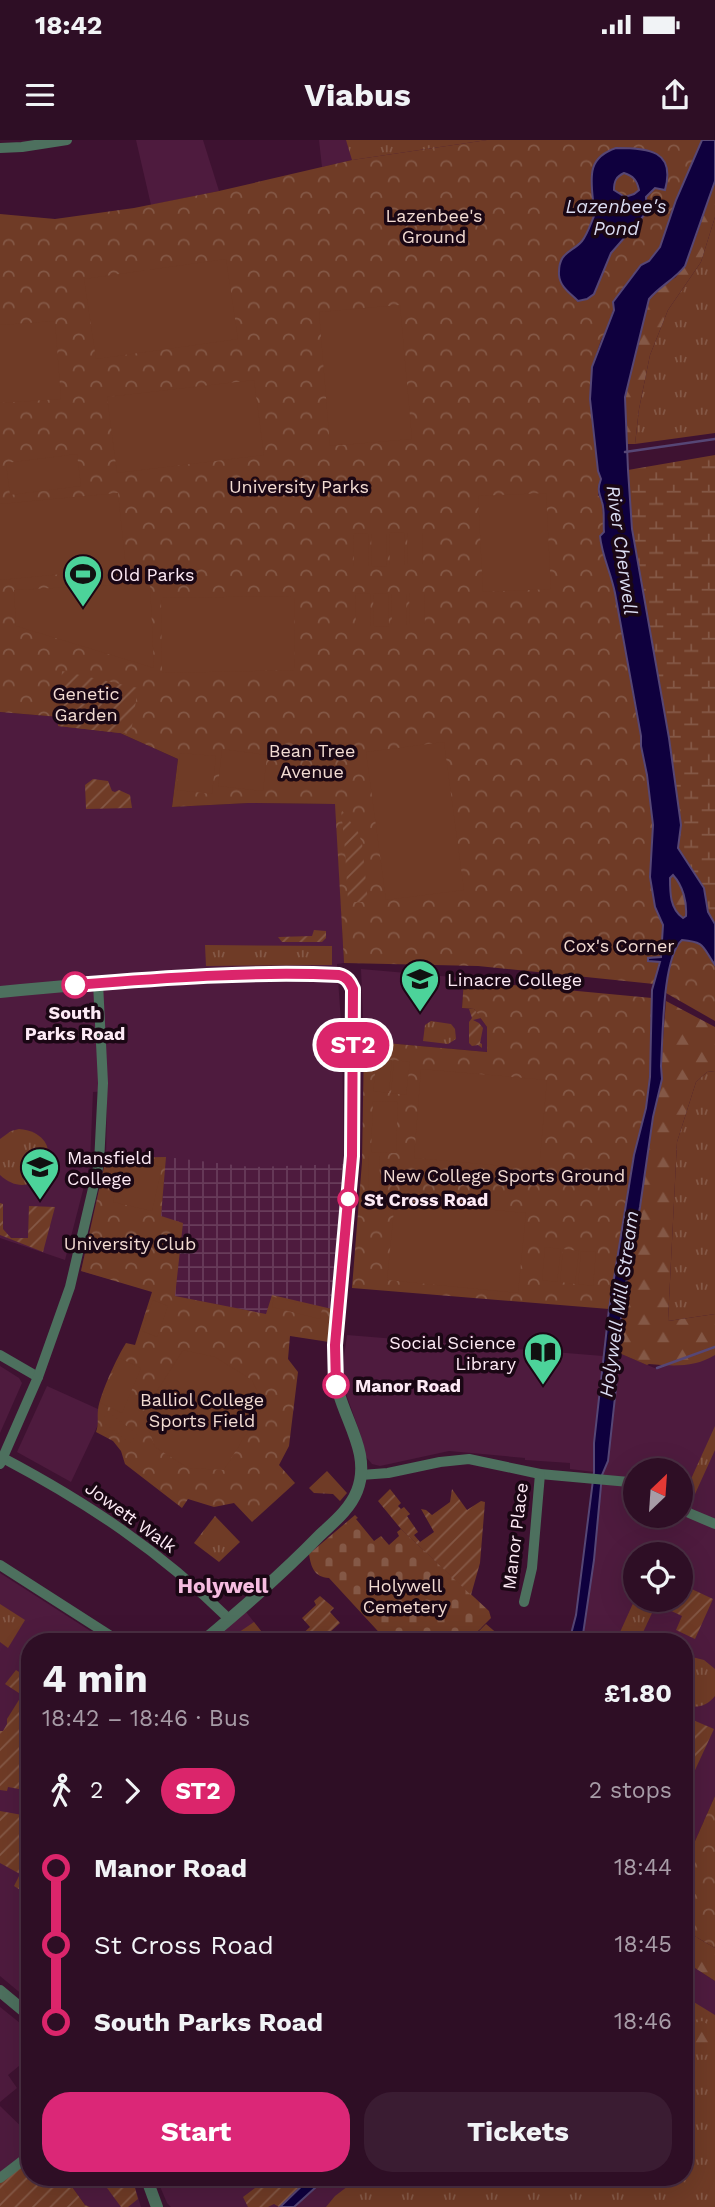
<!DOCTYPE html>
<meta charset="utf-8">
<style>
:root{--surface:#2e0e25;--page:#3a1c32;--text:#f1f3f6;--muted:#a79ca7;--line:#492e42;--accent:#db2777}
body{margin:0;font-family:"Work Sans",sans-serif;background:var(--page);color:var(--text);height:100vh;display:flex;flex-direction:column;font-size:26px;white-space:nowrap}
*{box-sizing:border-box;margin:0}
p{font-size:23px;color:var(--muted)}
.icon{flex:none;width:38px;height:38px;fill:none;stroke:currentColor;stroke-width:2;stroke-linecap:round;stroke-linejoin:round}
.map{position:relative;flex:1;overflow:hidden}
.drawer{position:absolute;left:21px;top:1493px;width:672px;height:553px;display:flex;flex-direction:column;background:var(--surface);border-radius:28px;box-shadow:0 7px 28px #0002,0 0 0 2px var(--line)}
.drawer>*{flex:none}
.badge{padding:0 14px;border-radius:23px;font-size:24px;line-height:46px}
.needle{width:46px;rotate:25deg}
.controls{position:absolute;left:623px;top:1318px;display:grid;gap:14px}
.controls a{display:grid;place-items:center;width:70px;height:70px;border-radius:50%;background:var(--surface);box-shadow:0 7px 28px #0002,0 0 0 2px var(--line);font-size:35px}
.map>.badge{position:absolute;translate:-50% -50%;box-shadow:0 0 0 4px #fff}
.legs{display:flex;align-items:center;gap:10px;height:77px;padding:0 21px;font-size:23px}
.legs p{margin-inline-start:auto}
.headline{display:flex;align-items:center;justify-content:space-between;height:119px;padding:0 21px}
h1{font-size:38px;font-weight:700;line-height:52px}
.button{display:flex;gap:14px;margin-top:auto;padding:14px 21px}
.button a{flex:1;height:80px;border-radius:28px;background:var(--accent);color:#fff;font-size:28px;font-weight:700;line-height:80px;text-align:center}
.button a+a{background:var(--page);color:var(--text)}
ul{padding:0 21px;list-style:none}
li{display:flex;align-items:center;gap:24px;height:77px;font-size:26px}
li i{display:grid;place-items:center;width:10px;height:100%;margin:0 9px;background:currentColor}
li i::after{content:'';width:18px;height:18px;margin:-9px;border:5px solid;border-radius:50%;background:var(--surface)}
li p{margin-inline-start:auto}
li:first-child i{background:linear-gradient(#0000 50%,currentColor 0)}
li:last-child i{background:linear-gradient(currentColor 50%,#0000 0)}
.status{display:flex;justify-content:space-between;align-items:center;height:49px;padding:0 35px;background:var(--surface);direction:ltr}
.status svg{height:19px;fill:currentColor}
header{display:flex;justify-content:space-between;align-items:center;height:91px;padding:0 21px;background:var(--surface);font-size:32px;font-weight:700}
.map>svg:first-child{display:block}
</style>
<div class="status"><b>18:42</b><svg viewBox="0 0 49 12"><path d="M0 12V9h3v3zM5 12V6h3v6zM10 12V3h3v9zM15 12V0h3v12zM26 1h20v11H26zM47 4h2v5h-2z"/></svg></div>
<header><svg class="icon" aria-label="menu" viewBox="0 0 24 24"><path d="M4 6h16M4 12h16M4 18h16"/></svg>Viabus<svg class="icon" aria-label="share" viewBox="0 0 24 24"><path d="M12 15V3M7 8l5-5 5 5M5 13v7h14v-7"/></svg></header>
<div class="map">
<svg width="715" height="2067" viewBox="0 0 715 2067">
<defs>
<pattern id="industrial-grid" width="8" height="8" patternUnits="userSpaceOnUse" patternTransform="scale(1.75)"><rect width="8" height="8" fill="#4e1b3e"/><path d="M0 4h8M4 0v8" fill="none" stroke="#683c5a"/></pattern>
<pattern id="grass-tufts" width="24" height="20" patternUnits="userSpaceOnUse" patternTransform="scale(1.75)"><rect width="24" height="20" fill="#6f3b26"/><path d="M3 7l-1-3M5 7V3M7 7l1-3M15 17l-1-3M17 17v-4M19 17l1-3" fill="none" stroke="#845846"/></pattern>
<pattern id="forest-firs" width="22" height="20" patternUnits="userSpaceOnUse" patternTransform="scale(1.75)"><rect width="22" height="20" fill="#6f3b26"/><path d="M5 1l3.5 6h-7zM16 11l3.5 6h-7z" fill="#845846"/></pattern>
<pattern id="wetland-marsh" width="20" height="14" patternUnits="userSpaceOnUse" patternTransform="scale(1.75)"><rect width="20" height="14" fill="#6f3b26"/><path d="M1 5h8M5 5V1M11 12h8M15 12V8" fill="none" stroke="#845846"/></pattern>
<pattern id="cemetery-stones" width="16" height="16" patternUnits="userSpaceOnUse" patternTransform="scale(1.75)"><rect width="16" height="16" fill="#6f3b26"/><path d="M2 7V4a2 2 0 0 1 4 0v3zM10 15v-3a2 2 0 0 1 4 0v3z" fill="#845846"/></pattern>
<pattern id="park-crowns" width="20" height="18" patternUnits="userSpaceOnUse" patternTransform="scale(1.75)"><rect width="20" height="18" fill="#6f3b26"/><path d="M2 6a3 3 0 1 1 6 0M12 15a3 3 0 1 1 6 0" fill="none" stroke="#845846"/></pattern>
<pattern id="garden-furrows" width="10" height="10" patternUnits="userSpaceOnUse" patternTransform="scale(1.75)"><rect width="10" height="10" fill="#6f3b26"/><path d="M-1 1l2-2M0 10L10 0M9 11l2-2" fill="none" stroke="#845846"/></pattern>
</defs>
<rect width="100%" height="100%" fill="#3e1231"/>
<g fill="#4e1b3e" fill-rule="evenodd">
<path d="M136,0H203L219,51L151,65Z"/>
<path d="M319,0H487L352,20L322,27Z"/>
<path d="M0,572L59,577L58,586L120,593L178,619L172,667L249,663L336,664L344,823L337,824L342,897L344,1024L329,1202L81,1131L106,1018L107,951L93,952L90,1023L65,1120L0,1098Z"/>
<path d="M361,829L464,838L462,868L474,869L487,887V912L364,901Z"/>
<path d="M347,1195L603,1216L594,1303V1332L570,1329V1323L525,1320V1318L449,1311L380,1326L372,1324L366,1317L360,1293L345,1251L342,1232Z"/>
<path d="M715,1208V1656L684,1726V1502H582L594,1420L602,1336L608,1321L619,1213L657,1229ZM635,1330H681V1376H635ZM635,1414H681V1460H635Z"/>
<path d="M0,1226L19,1238L22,1243L0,1293Z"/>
<path d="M47,1246L98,1269V1285L71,1342L17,1312Z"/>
<path d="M0,1433L106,1501L30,1502V1861L0,1836Z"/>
<path d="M246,1472L269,1501L208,1502Z"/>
<path d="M684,1821L715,1841V2067H171L167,2063L156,2037H684Z"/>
<path d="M0,1867L30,1891V1917L8,1935L17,1948L0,1962Z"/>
<path d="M0,1966L30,1995V2010L0,2034Z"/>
<path d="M65,2037H132L141,2067H90L85,2065Z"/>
</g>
<path fill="url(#industrial-grid)" d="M166,1017L251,1027L344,1024L332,1169L273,1156L266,1174L174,1156L161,1076Z"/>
<g fill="url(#grass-tufts)">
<path d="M346,0H487L352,20Z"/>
<path d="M715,77V293L635,304L639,269L650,215L668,170L701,122Z"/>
<path d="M205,805L332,806V825L206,826Z"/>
<path d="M431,881L451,884L455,889L456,899L448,904L423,901L425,885Z"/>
<path d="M715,931V1174L668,1181L677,1002L696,942L707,932Z"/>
<path d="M19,989C76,994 40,1072 0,1035V999L11,991Z"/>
<path d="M715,1286V1310L695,1354L686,1350Z"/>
<path d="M327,1331L347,1353L340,1361L333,1354L314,1353L309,1348Z"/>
<path d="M215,1376L240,1402L219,1422L194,1403Z"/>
<path d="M635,1459L658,1460L639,1501H616Z"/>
<path d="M0,1464L25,1480L8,1508L0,1502Z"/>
<path d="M254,1482L269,1501H226Z"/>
<path d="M486,1484L506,1501L468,1502Z"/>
<path d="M692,1517L704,1520L715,1529V1556C707,1566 697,1569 684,1565V1519Z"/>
<path d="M684,1856L715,1875V2067H326L335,2056L360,2037H684Z"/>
</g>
<g fill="url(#forest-firs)">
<path d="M715,41V77L701,122L668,170L650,215L639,269L635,304H627L625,257L649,159L657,150L676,137L696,97Z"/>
<path d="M674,735C683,746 687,762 686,776L683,778C670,769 670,753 670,738Z"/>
<path d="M666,861L715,887V931L707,932L696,942L677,1002L668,1181L715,1174V1215C694,1228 672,1226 649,1224L647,1225L619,1213L618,1208L630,1117L640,1067L653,977L662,939L661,926Z"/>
<path d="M684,1790L715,1808V1841L684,1821Z"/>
<path d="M702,1881C715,1887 715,1898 715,1913C714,1913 705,1915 704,1915C692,1914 675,1899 687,1887C690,1884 698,1882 702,1881Z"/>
</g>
<path fill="url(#wetland-marsh)" d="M715,315V784L708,772L704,747L678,708L681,685L669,598L632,389L628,330Z"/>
<path fill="url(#cemetery-stones)" d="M355,1375L358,1378L356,1379L374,1401L381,1396L389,1405L399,1396L397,1392L401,1389L489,1471L491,1478L468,1501H387L329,1438C314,1437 311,1427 309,1414Z"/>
<g fill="url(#park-crowns)">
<path d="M487,0H702L676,60L660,107L649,121L641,125L616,160L607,190L601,200L592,227L590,259L598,330L601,339L598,355L602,361L604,392L600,397C602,417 611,434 616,455C625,502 631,549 641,596V606L647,635L653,685L650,737L655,767L663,784L662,817L648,818L660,822L654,844L478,826L344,823L335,664L249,663L172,667L178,619L120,593L58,586L59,577L0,572V74L55,79L134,68L219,51L352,20Z"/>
<path d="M682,800L698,801L702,804L715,825V881L666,853C668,834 668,814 682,800Z"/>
<path d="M464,838L482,842L652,858L650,937L646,968L634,1015L609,1169L352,1148L362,1022L364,901L487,912V887L474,869L462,868Z"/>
<path d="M166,1017L161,1076L183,1083L175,1156L266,1174L272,1155L332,1169L329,1202L290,1196L288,1219L298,1232L289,1306L279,1325L295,1343L252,1382L234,1363L214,1367L188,1359L182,1368L125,1324L121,1311L113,1301L96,1292C99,1284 97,1278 98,1270C100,1254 117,1217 126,1203L135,1205L152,1152L81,1131L106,1018Z"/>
<path d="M715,1656V1808L684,1790V1726Z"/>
</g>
<g fill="url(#garden-furrows)">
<path d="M62,531L138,548L131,592L120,593L58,586Z"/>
<path d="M93,639L108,641L112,651L115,652L119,650L130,655L132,668L86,669L85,645Z"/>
<path d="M341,669L358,692L362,703L368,762H348L345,710Z"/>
<path d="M314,790L326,791V798L322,802H282L278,797L312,796Z"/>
<path d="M469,869H474L481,878L473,880L479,883L483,888L480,903L482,904V908L478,905L472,906L469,903V882L472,878Z"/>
<path d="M0,1063L3,1064V1089L11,1098H28L29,1066L55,1067L43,1112L0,1095Z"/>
<path d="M390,1349L401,1363L398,1366L401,1369L404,1367L410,1374L407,1376L418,1392L414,1395L420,1402L434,1392L421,1369L426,1370L432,1375L450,1362L452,1349L467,1370L481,1361L485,1362L480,1423L471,1455L401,1389L378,1361Z"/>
<path d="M681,1444L713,1459L695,1499L676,1490L682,1476L665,1468L669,1460H681Z"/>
<path d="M320,1456L334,1468L330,1472L340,1483L320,1501H303L299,1497L310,1487L302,1478L316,1465L314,1461Z"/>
<path d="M16,1530L30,1539V1656L23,1655L24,1650L8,1647L7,1651L0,1650V1591H3L7,1584V1579L22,1555L5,1544Z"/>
<path d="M693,1580L714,1589L684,1654V1601Z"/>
<path d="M30,1668V1762L26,1759L28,1755L14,1746L20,1734L0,1723V1671L28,1676Z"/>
<path d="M30,2019V2037H65L85,2065L90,2067H0V2043Z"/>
<path d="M99,2037H132L138,2059L128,2067H121Z"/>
<path d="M270,2037H310L279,2067L274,2064L268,2067H248L243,2057Z"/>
</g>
<g fill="#6f3b26">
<path d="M226,119L238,199L96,219L84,139Z"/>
<path d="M400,165L412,299L330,306L319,172Z"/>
<path d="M55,181L61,259L0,263V185Z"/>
<path d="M254,240L264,315L117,333L107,257Z"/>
<path d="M77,314L81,346L10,355L6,323Z"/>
<path d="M118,353L126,428L0,440V364Z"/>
<path d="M546,353L551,449L483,452L478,356Z"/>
<path d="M404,392L405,426H390L389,393Z"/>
<path d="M407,392H422L423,425H408Z"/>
<path d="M368,393L369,427H354L353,394Z"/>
<path d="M371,393H386L387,426L372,427Z"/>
<path d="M150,443L154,528L16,486L14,450Z"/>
<path d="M409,452H424L425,485H410Z"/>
<path d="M370,453L371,487H356L355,454Z"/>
<path d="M388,453L389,486L374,487L373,454Z"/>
<path d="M391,453H406L407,486H392Z"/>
<path d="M294,456L295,530L162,533L161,458Z"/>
<path d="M444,602L464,750L386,760L366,612Z"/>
<path d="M222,609L267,615L263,651L218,646Z"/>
<path d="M180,613L216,616L212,654L177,650Z"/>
<path d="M377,918L392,920L389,953L373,951Z"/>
<path d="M394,920L410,922L406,955L391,953Z"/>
<path d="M421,929L547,940L539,1029L414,1018Z"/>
<path d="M373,961L398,962L396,1013L371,1012Z"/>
<path d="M369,1015H380L379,1049H368Z"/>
<path d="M122,1018L162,1027L152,1071L113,1062Z"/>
<path d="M395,1060L526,1073L518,1153L387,1140Z"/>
<path d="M545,1107L561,1109L557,1142L542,1140Z"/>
<path d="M563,1109L579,1111L575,1144L560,1142Z"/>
<path d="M581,1111L596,1112L593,1146L578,1144Z"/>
<path d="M274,1157L322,1169L320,1179L272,1167Z"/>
<path d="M153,1160L168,1166L157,1197L142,1191Z"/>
<path d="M183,1210L215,1217L252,1240L264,1265L224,1330L188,1328L155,1307L143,1273Z"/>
<path d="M119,1218L141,1228L122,1273L100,1263Z"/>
<path d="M108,1272L137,1294L130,1303L101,1281Z"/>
</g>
<g fill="#0f003e" stroke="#564675" stroke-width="2" fill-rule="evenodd">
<path d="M702,0H715V41L685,126C675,139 660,146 649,159L625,257L628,330L632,389L669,598L681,685L678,708L704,748L708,772L715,784V825C702,807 706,802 682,800C662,818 663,897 661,926L662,939L653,977L640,1067L630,1117L620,1185L616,1248L608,1321L602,1335L594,1420L582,1501L569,1502L576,1475L594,1332V1303L609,1169L634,1015L646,968L650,937L652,850L660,822L648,821V818L661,817L663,785L655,767L650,737L653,685L647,635L641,606V596L615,453C611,433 602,416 600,396L604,392C603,383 605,370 602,362C599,352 597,350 601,339L598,331L590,259L592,227L614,170L613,162L641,125L649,121L660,107L676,60ZM673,735C683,746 687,762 686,776L683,778C670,769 670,753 670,738Z"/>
<path d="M616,8C648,8 676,10 665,50L655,48L646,57L647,72L611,113L594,154L587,159L578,161C570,153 560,147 559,135C558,111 572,113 582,101C587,95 591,83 594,76C595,71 594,66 593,60C590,34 589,17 616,8ZM624,33C633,36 637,40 639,50L634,54L625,57L614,50C614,41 616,37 624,33Z"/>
<path d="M311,2037H327L294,2067H280Z"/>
</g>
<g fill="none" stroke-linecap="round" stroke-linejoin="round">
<g stroke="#564675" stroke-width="2.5">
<path d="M625,312L715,299"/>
<path d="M657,1228L715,1207"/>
</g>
<g stroke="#4d705e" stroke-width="10">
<path d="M0,8L22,7L67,0"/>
<path d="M0,1215L38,1237"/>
<path d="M3,1318C88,1363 160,1411 229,1479"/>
<path d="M0,1324L38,1237L70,1147L99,1023L103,943L98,843"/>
<path d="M361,1335L388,1333L440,1322L469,1319L540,1334L629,1342L635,1345"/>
<path d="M681,1365L689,1373L715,1384"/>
<path d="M0,1425L120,1502"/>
<path d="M524,1462L532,1428L540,1334"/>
<path d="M0,2038L30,2015"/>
</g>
<g stroke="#4d705e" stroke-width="12">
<path d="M0,852C113,841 226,832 339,835L347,839L353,849C353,905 355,962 352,1018C348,1088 335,1158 335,1229C335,1271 374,1308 357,1351C350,1369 334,1382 320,1395C283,1433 243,1468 202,1502"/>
<path d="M0,1851L30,1876"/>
<path d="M146,2037L157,2067"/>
</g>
</g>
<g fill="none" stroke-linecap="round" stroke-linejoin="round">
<g stroke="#fff" stroke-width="16">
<path id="line-1" d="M75,845C162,838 252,831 339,835C347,837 350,842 353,849L352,1016L335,1205L336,1245"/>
</g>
<use href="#line-1" stroke="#db256b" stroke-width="10"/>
</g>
<defs>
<g id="stadium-pin" transform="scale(2.0125)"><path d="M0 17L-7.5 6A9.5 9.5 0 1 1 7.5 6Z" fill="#4cd39a" stroke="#1a0714"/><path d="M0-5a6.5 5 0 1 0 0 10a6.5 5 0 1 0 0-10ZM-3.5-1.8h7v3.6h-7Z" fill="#111"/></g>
<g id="university-pin" transform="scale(2.0125)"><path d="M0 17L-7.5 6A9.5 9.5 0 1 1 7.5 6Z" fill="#4cd39a" stroke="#1a0714"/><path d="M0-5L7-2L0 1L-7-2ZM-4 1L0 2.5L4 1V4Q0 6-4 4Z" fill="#111"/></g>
<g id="library-pin" transform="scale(2.0125)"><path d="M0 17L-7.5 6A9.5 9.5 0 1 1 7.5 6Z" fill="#4cd39a" stroke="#1a0714"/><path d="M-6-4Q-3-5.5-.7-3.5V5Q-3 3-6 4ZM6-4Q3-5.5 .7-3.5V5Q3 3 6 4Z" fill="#111"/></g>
</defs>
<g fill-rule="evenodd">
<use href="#stadium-pin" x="83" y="434"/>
<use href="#university-pin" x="420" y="839"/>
<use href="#university-pin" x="40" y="1027"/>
<use href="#library-pin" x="543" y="1212"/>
</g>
<g fill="#fff" stroke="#db256b" stroke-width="3.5">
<circle cx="75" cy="845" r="12"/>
<circle cx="348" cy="1059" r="9"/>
<circle cx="336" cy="1245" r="12"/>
</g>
<g text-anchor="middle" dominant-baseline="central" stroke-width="7" stroke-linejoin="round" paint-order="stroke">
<g font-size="18" fill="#f2dbd2" stroke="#1a0714">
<text x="434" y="75">Lazenbee's<tspan x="434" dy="21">Ground</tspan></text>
<text x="299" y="346">University Parks</text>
<text x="86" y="553">Genetic<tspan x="86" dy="21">Garden</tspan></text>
<text x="312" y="610">Bean Tree<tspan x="312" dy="21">Avenue</tspan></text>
<text x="619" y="805">Cox's Corner</text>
<text x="504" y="1035">New College Sports Ground</text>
<text x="130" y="1103">University Club</text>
<text x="202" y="1259">Balliol College<tspan x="202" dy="21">Sports Field</tspan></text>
<text x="405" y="1445">Holywell<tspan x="405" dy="21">Cemetery</tspan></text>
</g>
<g font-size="18" fill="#fdeaf5" stroke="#1a0714" text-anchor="start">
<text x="110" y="434">Old Parks</text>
<text x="447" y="839">Linacre College</text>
<text x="67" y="1017">Mansfield<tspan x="67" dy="21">College</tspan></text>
<text x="516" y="1202" text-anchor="end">Social Science<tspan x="516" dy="21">Library</tspan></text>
</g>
<g font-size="18" font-weight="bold" fill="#fdeaf5" stroke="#1a0714" text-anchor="start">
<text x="75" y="872" text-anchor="middle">South<tspan x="75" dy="21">Parks Road</tspan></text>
<text x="364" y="1059">St Cross Road</text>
<text x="355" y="1245">Manor Road</text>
</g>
<g font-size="18" fill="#fdeaf5" stroke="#1a0714">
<text transform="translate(131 1377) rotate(36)">Jowett Walk</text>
<text transform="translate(515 1396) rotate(-83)">Manor Place</text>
</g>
<g font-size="19" font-style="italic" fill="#dadcf1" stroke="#1a0714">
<text x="616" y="66">Lazenbee's<tspan x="616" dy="22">Pond</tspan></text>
<text transform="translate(622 410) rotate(82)">River Cherwell</text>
<text transform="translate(619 1164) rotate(-82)">Holywell Mill Stream</text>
</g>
<g font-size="21" font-weight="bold" fill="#f6bce0" stroke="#1a0714">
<text x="223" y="1445">Holywell</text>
</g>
</g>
</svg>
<div class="controls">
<a><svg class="needle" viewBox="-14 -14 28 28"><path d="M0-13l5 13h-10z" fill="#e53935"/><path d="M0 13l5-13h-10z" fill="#a79ca7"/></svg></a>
<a><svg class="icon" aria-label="locate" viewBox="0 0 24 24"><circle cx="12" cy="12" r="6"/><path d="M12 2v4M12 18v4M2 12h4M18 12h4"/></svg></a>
</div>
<b class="badge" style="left:353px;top:905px;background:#db256b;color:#fff">ST2</b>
<section class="drawer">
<div class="headline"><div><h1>4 min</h1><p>18:42 – 18:46 · Bus</p></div><b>£1.80</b></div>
<div class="legs"><svg class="icon" aria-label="walk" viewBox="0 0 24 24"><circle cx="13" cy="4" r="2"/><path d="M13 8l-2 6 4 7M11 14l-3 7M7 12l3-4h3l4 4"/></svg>2<svg class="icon" aria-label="forward" viewBox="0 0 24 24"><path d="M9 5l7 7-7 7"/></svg><b class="badge" style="background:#db256b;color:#fff">ST2</b><p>2 stops</p></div>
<ul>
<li><i style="color:#db256b"></i><b>Manor Road</b><p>18:44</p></li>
<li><i style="color:#db256b"></i><span>St Cross Road</span><p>18:45</p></li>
<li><i style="color:#db256b"></i><b>South Parks Road</b><p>18:46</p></li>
</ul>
<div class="button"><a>Start</a><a>Tickets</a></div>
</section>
</div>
